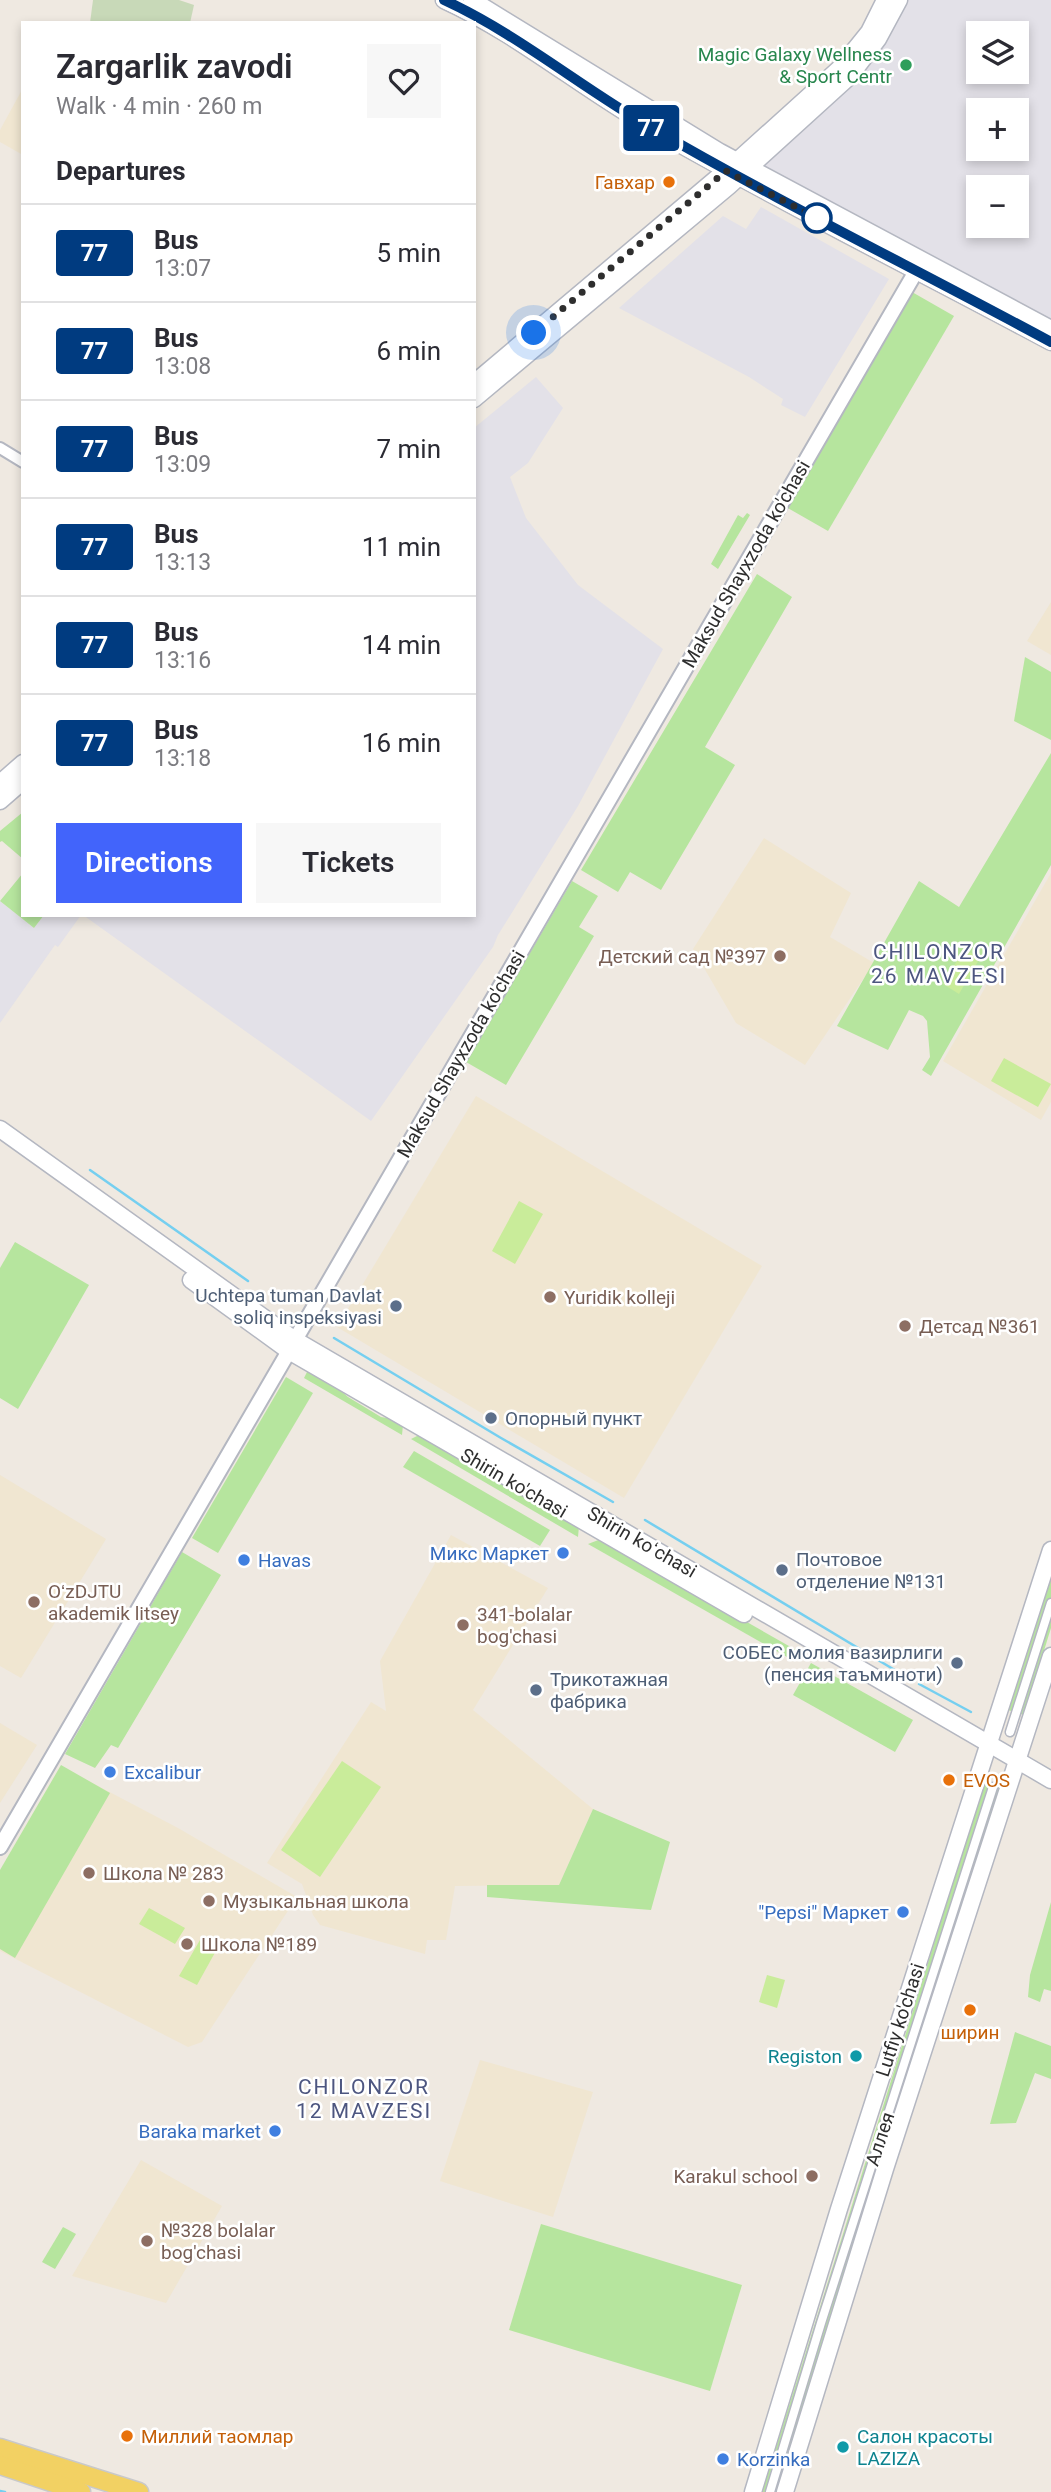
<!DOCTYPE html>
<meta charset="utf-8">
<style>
:root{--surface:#fff;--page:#f7f7f7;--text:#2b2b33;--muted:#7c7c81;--line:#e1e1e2;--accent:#4264fb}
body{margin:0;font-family:Roboto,sans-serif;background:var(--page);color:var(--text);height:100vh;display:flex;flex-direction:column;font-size:26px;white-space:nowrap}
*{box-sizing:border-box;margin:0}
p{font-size:23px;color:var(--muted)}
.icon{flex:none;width:38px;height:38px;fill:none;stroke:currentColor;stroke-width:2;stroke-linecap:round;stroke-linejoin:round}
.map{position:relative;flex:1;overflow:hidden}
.side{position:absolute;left:21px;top:21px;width:455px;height:896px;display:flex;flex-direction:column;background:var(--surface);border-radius:0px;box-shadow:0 4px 10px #0003}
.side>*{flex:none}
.badge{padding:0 14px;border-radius:5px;font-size:24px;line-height:46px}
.tools{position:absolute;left:966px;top:21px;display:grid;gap:14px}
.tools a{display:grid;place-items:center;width:63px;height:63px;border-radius:0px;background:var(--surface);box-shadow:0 4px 10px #0003;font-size:35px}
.you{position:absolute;width:35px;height:35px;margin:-18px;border:5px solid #fff;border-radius:50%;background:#1a73e8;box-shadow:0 0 0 10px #1a73e833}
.map>.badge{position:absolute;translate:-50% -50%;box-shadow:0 0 0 4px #fff}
h2{padding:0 35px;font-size:26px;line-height:63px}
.round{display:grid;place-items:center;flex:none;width:74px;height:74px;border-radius:0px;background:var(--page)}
.headline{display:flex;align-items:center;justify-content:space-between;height:119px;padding:0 35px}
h1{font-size:33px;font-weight:600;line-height:52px}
.button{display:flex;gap:14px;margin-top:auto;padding:14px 35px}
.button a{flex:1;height:80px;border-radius:0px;background:var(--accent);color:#fff;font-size:28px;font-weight:600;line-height:80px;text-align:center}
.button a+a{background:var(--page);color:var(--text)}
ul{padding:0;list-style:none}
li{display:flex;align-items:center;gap:21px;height:98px;padding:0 35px;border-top:2px solid var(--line)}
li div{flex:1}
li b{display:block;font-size:26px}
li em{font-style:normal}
li .badge{min-width:77px;font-weight:700;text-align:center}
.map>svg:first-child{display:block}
</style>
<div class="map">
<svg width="1051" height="2492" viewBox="0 0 1051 2492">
<rect width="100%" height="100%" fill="#efe9e1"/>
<g fill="#e3e1e8" fill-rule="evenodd">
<path d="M899,0H1051V329L749,168ZM978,33H1017V72H978ZM978,110H1017V149H978ZM978,187H1017V226H978Z"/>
<path d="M761,207L889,279L805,417L781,405L783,399L749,377L619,308L723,216L746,229Z"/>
<path d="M536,377L563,408L528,463L510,477L526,518L578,585L663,649L578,806L498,935L493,947L371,1121L83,915H474V428Z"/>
<path d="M0,901L34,928L44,915H81L58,947L55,945L0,1023Z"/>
</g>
<g fill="#f0e6d1">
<path d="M23,88V155L0,142V130Z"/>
<path d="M1051,602V655L1027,641Z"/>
<path d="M764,838L851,893L830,937L874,963L805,1065L736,1023L693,949Z"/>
<path d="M1051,873V1102L1041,1120L943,1061Z"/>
<path d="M476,1096L762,1266L624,1498L337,1327Z"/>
<path d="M0,1475L106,1539L21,1678L0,1666Z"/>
<path d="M451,1535L548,1588L473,1710L593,1809L559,1885L455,1886L446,1940H427L425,1954L320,1925L313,1915L302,1884L267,1863L371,1702L386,1711L380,1661Z"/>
<path d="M0,1723L37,1745L0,1803Z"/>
<path d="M81,1777L178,1828L297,1897L202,2042L188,2047L0,1951V1918Z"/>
<path d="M480,2060L593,2092L553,2217L440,2181Z"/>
<path d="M141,2160L222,2206L166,2303L72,2276Z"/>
</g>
<g fill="#b6e59e">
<path d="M912,292L954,316L828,531L786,507Z"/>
<path d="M747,513L750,515L718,569L711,564L738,515L743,518Z"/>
<path d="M757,574L792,597L705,747L735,765L661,890L630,872L618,892L581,870Z"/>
<path d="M1025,657L1051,672V740L1014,721Z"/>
<path d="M1051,753V865L931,1076L922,1070L930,1057L927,1021L923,1016L909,1010L888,1050L837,1026L919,881L959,907Z"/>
<path d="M23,812V859L2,841L0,842V831Z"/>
<path d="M23,873V915H44L34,928L0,901Z"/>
<path d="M572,881L598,896L579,927L594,936L506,1085L466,1062Z"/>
<path d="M15,1242L89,1285L18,1409L0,1398V1268Z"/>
<path d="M308,1370L333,1384L348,1397L381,1417L393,1419L403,1425L402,1435L304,1378Z"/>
<path d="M286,1377L313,1393L218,1553L192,1538Z"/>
<path d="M419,1435L579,1526L578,1537L411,1439Z"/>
<path d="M414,1451L550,1530L540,1546L403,1467Z"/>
<path d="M601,1539L796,1650L794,1661L588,1544Z"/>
<path d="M182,1552L221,1575L118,1748L111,1745L95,1768L65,1754Z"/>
<path d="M1051,1576V1628L1024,1715L1008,1710Z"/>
<path d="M811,1663L913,1720L895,1752L793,1695Z"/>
<path d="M61,1765L110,1793L15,1958L0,1949V1870Z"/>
<path d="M985,1781L1002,1788L948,1949L779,2492H762Z"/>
<path d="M593,1809L670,1842L651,1910L487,1897V1885H559Z"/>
<path d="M1051,1902V1991L1044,1989L1040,2002L1028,1997L1030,1975Z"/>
<path d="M1015,2032L1051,2046V2079L1035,2073L1016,2123L990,2124Z"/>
<path d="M541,2224L742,2285L710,2391L509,2330Z"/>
<path d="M63,2227L76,2234L55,2269L42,2262Z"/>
</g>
<path fill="#c8d9b8" d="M93,0H179L194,5L190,23H90Z"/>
<g fill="#c9ec9a">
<path d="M964,949L980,958L959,994L943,984Z"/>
<path d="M1004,1058L1051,1084L1038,1107L991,1081Z"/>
<path d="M519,1201L543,1214L515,1264L492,1251Z"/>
<path d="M342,1761L381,1787L320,1877L281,1850Z"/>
<path d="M149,1908L185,1928L175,1944L139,1924Z"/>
<path d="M200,1940L217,1949L197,1985L179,1976Z"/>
<path d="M767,1975L785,1980L777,2008L759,2002Z"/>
</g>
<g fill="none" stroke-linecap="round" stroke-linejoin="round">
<g stroke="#75cff0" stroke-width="2.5">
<path d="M90,1170L248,1281"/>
<path d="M334,1338L501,1438L613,1502"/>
<path d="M645,1520L903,1675"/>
<path d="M919,1684L971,1712"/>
<path d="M0,2491L5,2492"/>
</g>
<g stroke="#b4b7c1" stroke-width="11">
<g id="pedestrian">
<path d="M1010,1732L1051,1603"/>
<path d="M770,2492L821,2323L993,1787"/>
</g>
</g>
<g stroke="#b4b7c1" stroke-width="14">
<path id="minor" d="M0,448L23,462"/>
</g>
<g stroke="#b4b7c1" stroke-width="18">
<g id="tertiary">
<path d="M295,1340L922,261"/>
<path d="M0,1847L289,1351"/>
</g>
</g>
<g stroke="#b4b7c1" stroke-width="19">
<g id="secondary">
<path d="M444,0C516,33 579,86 648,126C780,202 917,270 1051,342"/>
<path d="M472,0L720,152L1051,329"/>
<path d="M474,383L737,161L840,68L869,32L885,0"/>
<path d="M474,399L729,186L850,76L878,39L899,0"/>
<path d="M0,783L23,763"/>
<path d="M0,801L23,781"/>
<path d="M0,1129L295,1340L1051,1780"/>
<path d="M191,1280L289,1351L744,1614"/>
<path d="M753,2492L839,2209L1051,1550"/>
<path d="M785,2492L885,2169L1051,1656"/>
</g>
</g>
<g stroke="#c9c9c9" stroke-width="21">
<g id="primary">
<path d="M0,2448L139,2492"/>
<path d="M0,2465L81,2492"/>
</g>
</g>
<use href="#pedestrian" stroke="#fff" stroke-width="8"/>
<use href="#minor" stroke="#fff" stroke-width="10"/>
<use href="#tertiary" stroke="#fff" stroke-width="14"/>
<use href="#secondary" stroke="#fff" stroke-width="16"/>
<use href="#primary" stroke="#f2d163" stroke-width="18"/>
</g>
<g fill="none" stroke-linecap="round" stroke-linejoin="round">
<g stroke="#fff" stroke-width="16">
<path id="line" d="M444,0C518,34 582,88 652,128C783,204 918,270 1051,342"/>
</g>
<use href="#line" stroke="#003b80" stroke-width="10"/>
<path stroke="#2e2e2e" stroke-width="7" stroke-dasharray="0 12.6" d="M534,333L726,171L817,218"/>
</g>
<circle fill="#2e9e5b" stroke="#fff" stroke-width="2.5" cx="906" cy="65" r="7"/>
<g fill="#e8710a" stroke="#fff" stroke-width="2.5">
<circle cx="669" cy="182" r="7"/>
<circle cx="949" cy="1780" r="7"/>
<circle cx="970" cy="2010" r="7"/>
<circle cx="127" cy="2436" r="7"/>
</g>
<circle fill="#fff" stroke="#003b80" stroke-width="3.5" cx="817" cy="218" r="14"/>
<g fill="#8d6e63" stroke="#fff" stroke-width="2.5">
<circle cx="780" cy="956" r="7"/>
<circle cx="550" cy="1297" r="7"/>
<circle cx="905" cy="1326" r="7"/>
<circle cx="34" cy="1602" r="7"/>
<circle cx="463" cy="1625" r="7"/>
<circle cx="89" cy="1873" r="7"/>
<circle cx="209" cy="1901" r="7"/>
<circle cx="187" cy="1944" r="7"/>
<circle cx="812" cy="2176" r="7"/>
<circle cx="147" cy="2241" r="7"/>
</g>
<g fill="#5c6f8a" stroke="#fff" stroke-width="2.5">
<circle cx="396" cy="1306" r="7"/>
<circle cx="491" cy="1418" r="7"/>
<circle cx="782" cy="1570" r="7"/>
<circle cx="957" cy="1663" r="7"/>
<circle cx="536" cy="1690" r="7"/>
</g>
<g fill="#3f7fe0" stroke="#fff" stroke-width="2.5">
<circle cx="563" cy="1553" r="7"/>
<circle cx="244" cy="1560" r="7"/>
<circle cx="110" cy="1772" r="7"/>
<circle cx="903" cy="1912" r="7"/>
<circle cx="275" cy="2131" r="7"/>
<circle cx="723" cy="2459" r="7"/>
</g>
<g fill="#0f9aa8" stroke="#fff" stroke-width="2.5">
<circle cx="856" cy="2056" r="7"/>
<circle cx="843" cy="2447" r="7"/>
</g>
<g text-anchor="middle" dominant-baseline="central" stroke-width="5" stroke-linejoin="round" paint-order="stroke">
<g font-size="19" fill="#27864d" stroke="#fff" text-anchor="end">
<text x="892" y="54">Magic Galaxy Wellness<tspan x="892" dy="22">&amp; Sport Centr</tspan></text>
</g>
<g font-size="19" fill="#c56008" stroke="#fff" text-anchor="start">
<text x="655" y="182" text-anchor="end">Гавхар</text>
<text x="963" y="1780">EVOS</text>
<text x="970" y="2032" text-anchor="middle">ширин</text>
<text x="141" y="2436">Миллий таомлар</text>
</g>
<g font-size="19" fill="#2e2e2e" stroke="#fff">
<text transform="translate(746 564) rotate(-60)">Maksud Shayxzoda ko'chasi</text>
<text transform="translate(461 1054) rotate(-60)">Maksud Shayxzoda ko'chasi</text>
<text transform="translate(514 1483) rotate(30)">Shirin ko'chasi</text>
<text transform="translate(642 1542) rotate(30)">Shirin koʻchasi</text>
<text transform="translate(900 2020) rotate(-72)">Lutfiy ko'chasi</text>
<text transform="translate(880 2139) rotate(-72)">Аллея</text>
</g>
<g font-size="19" fill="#785e54" stroke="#fff" text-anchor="start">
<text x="766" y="956" text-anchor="end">Детский сад №397</text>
<text x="564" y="1297">Yuridik kolleji</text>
<text x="919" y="1326">Детсад №361</text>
<text x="48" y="1591">OʻzDJTU<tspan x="48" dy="22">akademik litsey</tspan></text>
<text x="477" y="1614">341-bolalar<tspan x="477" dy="22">bog'chasi</tspan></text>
<text x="103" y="1873">Школа № 283</text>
<text x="223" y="1901">Музыкальная школа</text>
<text x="201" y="1944">Школа №189</text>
<text x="798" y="2176" text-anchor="end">Karakul school</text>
<text x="161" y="2230">№328 bolalar<tspan x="161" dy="22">bog'chasi</tspan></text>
</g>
<g font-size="19" fill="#4e5e75" stroke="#fff" text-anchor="start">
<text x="382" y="1295" text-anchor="end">Uchtepa tuman Davlat<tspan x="382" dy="22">soliq inspeksiyasi</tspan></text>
<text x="505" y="1418">Опорный пункт</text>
<text x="796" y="1559">Почтовое<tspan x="796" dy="22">отделение №131</tspan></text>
<text x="943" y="1652" text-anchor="end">СОБЕС молия вазирлиги<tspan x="943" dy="22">(пенсия таъминоти)</tspan></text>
<text x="550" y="1679">Трикотажная<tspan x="550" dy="22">фабрика</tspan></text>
</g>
<g font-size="19" fill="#366cbe" stroke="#fff" text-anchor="end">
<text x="549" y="1553">Микс Маркет</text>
<text x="258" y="1560" text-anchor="start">Havas</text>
<text x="124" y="1772" text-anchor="start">Excalibur</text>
<text x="889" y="1912">"Pepsi" Маркет</text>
<text x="261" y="2131">Baraka market</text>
<text x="737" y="2459" text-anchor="start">Korzinka</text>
</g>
<g font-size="19" fill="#0d838f" stroke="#fff" text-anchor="end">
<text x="842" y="2056">Registon</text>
<text x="857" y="2436" text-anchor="start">Салон красоты<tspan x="857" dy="22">LAZIZA</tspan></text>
</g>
<g font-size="21" letter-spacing="2" fill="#4d5680" stroke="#fff">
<text x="939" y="952">CHILONZOR<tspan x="939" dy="24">26 MAVZESI</tspan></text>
<text x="364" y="2087">CHILONZOR<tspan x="364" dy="24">12 MAVZESI</tspan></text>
</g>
</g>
</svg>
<div class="tools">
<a><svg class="icon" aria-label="layers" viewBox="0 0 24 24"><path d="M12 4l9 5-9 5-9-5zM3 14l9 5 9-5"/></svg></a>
<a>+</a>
<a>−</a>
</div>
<div class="you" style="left:534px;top:333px"></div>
<b class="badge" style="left:651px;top:128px;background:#003b80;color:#fff">77</b>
<section class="side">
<div class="headline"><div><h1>Zargarlik zavodi</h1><p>Walk · 4 min · 260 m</p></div><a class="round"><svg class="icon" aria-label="heart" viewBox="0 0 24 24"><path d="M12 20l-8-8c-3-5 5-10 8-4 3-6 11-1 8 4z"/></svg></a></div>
<h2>Departures</h2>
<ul>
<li><span class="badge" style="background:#003b80;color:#fff">77</span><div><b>Bus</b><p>13:07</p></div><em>5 min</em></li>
<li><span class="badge" style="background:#003b80;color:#fff">77</span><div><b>Bus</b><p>13:08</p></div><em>6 min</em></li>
<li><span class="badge" style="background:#003b80;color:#fff">77</span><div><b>Bus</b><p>13:09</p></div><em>7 min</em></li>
<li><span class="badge" style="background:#003b80;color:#fff">77</span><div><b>Bus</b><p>13:13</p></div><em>11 min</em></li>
<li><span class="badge" style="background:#003b80;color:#fff">77</span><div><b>Bus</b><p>13:16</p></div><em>14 min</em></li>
<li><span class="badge" style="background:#003b80;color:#fff">77</span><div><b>Bus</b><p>13:18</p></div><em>16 min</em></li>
</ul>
<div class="button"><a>Directions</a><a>Tickets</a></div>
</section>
</div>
